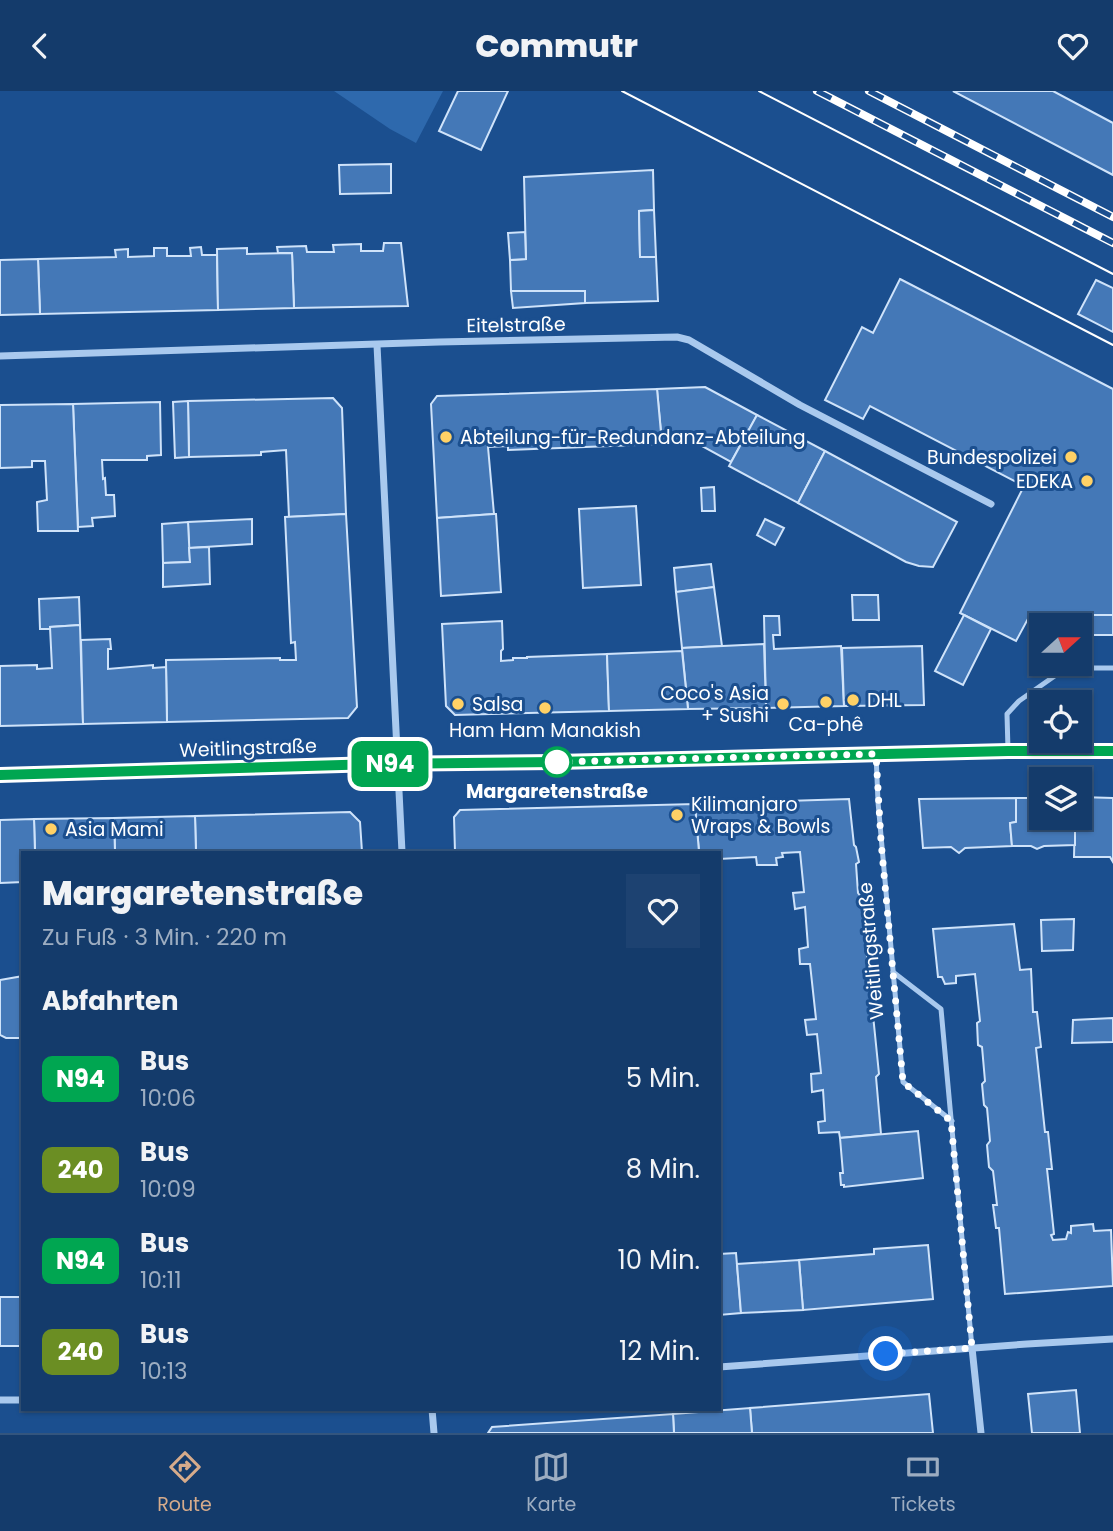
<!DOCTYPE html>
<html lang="de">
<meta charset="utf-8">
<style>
:root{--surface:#143b6b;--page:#1d4271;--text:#f1f3f6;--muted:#9dadc1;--line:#33557e;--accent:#d6ab8b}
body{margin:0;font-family:Poppins,sans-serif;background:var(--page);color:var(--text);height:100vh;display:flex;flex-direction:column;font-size:26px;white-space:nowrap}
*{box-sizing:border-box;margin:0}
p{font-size:23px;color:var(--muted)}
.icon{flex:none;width:38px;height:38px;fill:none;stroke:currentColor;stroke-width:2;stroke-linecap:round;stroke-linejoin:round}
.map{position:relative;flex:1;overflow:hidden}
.sheet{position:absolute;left:21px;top:760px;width:700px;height:560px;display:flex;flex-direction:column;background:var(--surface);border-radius:0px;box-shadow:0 2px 5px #0004,0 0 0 2px var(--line)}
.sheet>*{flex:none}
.badge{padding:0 14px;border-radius:10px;font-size:24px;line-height:46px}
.needle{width:46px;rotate:69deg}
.fabs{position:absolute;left:1029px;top:522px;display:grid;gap:14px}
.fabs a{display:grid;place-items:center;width:63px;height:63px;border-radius:0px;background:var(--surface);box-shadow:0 2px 5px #0004,0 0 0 2px var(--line);font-size:35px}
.you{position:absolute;width:35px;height:35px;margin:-18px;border:5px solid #fff;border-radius:50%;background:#1a73e8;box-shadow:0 0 0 10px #1a73e833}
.map>.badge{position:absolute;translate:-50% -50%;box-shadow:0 0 0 4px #fff}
h2{padding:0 21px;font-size:26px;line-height:63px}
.round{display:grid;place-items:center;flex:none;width:74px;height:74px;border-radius:0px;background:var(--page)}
.summary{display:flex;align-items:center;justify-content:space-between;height:119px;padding:0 21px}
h1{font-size:33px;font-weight:800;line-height:52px}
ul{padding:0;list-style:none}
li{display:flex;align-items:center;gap:21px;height:91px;padding:0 21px}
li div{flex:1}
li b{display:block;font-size:26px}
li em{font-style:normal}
li .badge{min-width:77px;font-weight:700;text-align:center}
header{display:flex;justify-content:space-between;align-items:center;height:91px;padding:0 21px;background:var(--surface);font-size:32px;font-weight:800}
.tabs{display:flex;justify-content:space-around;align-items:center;height:98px;border-top:2px solid var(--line);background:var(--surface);font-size:19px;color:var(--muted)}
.tabs a{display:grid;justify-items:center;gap:4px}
.tabs .selected{color:var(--accent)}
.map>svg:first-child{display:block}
</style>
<header><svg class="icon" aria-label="back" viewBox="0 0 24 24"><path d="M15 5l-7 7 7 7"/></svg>Commutr<svg class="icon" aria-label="heart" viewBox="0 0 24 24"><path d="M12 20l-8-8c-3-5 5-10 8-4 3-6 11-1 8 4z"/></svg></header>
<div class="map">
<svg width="1113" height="1342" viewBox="0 0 1113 1342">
<rect width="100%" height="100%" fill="#1b4f8f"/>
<path fill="#2e69ad" d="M334,0H443L416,52L390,38Z"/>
<g fill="#4478b7" stroke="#cfe3fa" stroke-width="2">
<path d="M458,0H508L481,59L439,40Z"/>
<path d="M953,0H1053L1113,32V84Z"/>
<path d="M391,73V102L340,103L339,74Z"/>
<path d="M653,79L654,119L639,120L640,166H656L658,210L585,212V200H511L510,169L526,168L524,86Z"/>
<path d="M654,119L656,166H640L639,120Z"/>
<path d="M525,141L526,168L510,169L508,142Z"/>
<path d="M384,152H401L408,215L294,217L292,162H278L277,156L306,155L307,161H334L333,154L361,153V160H383Z"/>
<path d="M201,156L202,164H217L218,219L40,223L38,168L116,166L115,159L128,158V166L154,165V157H167V165H191L190,157Z"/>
<path d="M247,157V163L292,162L294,217L218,219L217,158Z"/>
<path d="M38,168L40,223L0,224V169Z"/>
<path d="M900,188L1113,298V524H1030L1016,550L960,522L1024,395L870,315L863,328L825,309L862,236L873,242Z"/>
<path d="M1096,189L1113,197V241L1078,223Z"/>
<path d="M511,200H585V212L513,217Z"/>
<path d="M705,296L757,324L731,371L693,350L662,351L657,298Z"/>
<path d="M657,298L662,353L508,359V355L488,356L494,423L437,427L431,313L437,305Z"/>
<path d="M333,307L342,317L346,423L289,426L286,359L261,361V364L189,366L188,310Z"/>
<path d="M188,310L189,366L175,367L173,311Z"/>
<path d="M160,311L161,364L147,365V369H102L103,388L105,387L106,404H114L115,425L92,427L93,435L78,436L73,313Z"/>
<path d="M73,313L78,440H38L37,411L47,409L45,370H32V376L0,377V314Z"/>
<path d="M757,324L825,360L798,412L729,375Z"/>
<path d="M825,360L957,431L933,476L919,475L906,471L798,412Z"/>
<path d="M714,396L715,420H702L701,397Z"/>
<path d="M636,415L641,494L583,497L579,418Z"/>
<path d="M346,423L357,616L348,627L167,631L166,569L280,567V569H296L295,551L291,552L285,426Z"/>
<path d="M494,423H496L501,501L441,505L437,427Z"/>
<path d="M252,428V453L189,457L188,431Z"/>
<path d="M765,428L784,437L775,454L757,444Z"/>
<path d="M188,431L190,471L163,472L162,433Z"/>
<path d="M209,456L210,493L163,496V472L190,471L189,457Z"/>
<path d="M711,473L714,496L676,501L674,477Z"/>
<path d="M714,496L722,555L682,557L676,501Z"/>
<path d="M852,504H878L879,529H853Z"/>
<path d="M79,506L80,534L50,536V538H40L39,508Z"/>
<path d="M964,524L991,538L963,594L935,580Z"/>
<rect x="1093" y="524" width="20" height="20"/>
<path d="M764,525H779L780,544H773L774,558L841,555L844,615L766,617Z"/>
<path d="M502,530L503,558L501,560V570L513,569V567H527V566L607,563L609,620L455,624L446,615L442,533Z"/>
<path d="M80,534L83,633L0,635V575L37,574V578L52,577L50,536Z"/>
<path d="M110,548L111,558H108V578L153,574V577L166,576L167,631L83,633L81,549Z"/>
<path d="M764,553L766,617L688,618L682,557Z"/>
<path d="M922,555L924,614L844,615L842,557Z"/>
<path d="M682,560L688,618L609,620L607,563Z"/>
<path d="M1080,706L1113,707V771L1110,766H1074L1075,726H1080Z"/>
<path d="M1016,707V731L1010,732L1012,755L965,757L959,762L951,756L923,757L919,708Z"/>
<path d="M1016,707H1041V726H1075V754L1044,755L1037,758L1031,755H1012L1010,732L1016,731Z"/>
<path d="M849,708L854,754L856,756L859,771L856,773L858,802L861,806L879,983L876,986L881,1043L840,1047L839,1041L819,1042L818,1031L825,1030L823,999L812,1001L811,983L821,982L817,943L807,944L805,929L816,928L810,873H800L799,858L808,856L805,816L795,818L793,802L804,801L800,761L782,762L783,766L776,767L777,774H757L756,766L719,768V761H699L695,713Z"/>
<path d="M695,713L699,761H455L454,726L460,719Z"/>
<path d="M350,721L360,731L362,761H196L195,725Z"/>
<path d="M195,725L196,761H115L114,727Z"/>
<path d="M114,727L115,761H35L34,728Z"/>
<path d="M34,728L35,761H23V791L0,792V729Z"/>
<path d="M1074,828L1073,859L1042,860L1041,829Z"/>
<path d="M1014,833L1020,879L1031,878L1033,921H1037L1041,956L1036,957L1045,1041H1048L1052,1078H1047L1054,1143L1051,1144L1053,1149L1066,1148L1068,1141L1071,1142V1135L1093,1133L1094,1140L1111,1139L1113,1195L1005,1203L999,1137H996L993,1114H997L993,1080L989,1076L987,1054L990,1050L987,1017L984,1014L982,993L985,990L982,956L978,954L977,932L980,930L975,883L956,885V892L945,893L942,886H938L933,838Z"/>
<path d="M23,885V947H6L0,944V889Z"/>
<path d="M1113,927V951L1072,952L1073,929Z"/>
<path d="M918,1040L923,1087L844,1096V1094H841L840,1082H843L840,1047Z"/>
<path d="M928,1154L933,1208L803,1219L799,1169L874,1163V1158Z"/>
<path d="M736,1162L741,1222L719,1224V1163Z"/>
<path d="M799,1169L803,1219L741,1222L737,1173Z"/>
<path d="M0,1206H21L22,1255H0Z"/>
<path d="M1076,1299L1080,1342H1032L1028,1303Z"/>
<path d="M929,1303L933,1342H752L750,1317Z"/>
<path d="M750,1317L752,1342H674L673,1323Z"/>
<path d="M673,1323L674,1342H488L492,1336Z"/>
</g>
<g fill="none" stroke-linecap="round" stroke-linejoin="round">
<g stroke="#a9c9ee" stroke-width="5">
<path d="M1008,659L1007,623L1019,610L1066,577H1113"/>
<path d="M876,663L878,711L903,991L952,1030"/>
<path d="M893,881L941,918L972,1257"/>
</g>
<g stroke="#a9c9ee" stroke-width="7">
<path d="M377,254L402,761"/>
<path d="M0,265L439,251L677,246L689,249L800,314L991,413"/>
<path d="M972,1257L981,1342"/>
<path d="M719,1276L1027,1253L1113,1248"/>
<path d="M0,1309H23"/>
<path d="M432,1318L434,1342"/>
</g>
<path stroke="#a9c9ee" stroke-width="12" d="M0,684L356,673L557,671L1008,660H1113"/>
<g stroke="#fff" stroke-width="2">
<path d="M622,0L1113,254"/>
<path d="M759,0L1113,183"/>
</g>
<g stroke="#fff" stroke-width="8">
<g id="rail">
<path d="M817,0L1113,152"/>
<path d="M869,0L1113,126"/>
</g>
</g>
<use href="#rail" stroke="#1b4f8f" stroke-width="5" stroke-dasharray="16" stroke-linecap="butt"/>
</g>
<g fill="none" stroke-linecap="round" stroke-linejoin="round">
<g stroke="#fff" stroke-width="16">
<path id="line" d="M0,684L377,673L556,671L1008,660H1113"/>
</g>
<use href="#line" stroke="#00a651" stroke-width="10"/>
<path stroke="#fff" stroke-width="7" stroke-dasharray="0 12.6" d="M557,671L876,663L881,750L903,991L951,1030L972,1257L886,1263"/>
</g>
<g fill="#ffd166" stroke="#1b4f8f" stroke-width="2.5">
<circle cx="446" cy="346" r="7"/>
<circle cx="1071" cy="366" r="7"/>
<circle cx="1087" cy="390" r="7"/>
<circle cx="853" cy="609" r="7"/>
<circle cx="826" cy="611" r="7"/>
<circle cx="458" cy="613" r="7"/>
<circle cx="783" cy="613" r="7"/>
<circle cx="545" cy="617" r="7"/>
<circle cx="677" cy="724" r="7"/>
<circle cx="51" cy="738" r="7"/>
</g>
<circle fill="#fff" stroke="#00a651" stroke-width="3.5" cx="557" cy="671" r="14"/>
<g text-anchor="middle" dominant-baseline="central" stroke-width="6" stroke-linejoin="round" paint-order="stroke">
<g font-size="19" fill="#fff" stroke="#1b4f8f">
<text transform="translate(516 234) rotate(-1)">Eitelstraße</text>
<text transform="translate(248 657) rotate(-2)">Weitlingstraße</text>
<text transform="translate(871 860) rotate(-95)">Weitlingstraße</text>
</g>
<g font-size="19" fill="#fff" stroke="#1b4f8f" text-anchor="start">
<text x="460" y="346">Abteilung-für-Redundanz-Abteilung</text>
<text x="1057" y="366" text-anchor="end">Bundespolizei</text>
<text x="1073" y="390" text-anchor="end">EDEKA</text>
<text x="769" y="602" text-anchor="end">Coco's Asia<tspan x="769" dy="22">+ Sushi</tspan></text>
<text x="867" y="609">DHL</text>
<text x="472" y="613">Salsa</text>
<text x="826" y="633" text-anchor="middle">Ca-phê</text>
<text x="545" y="639" text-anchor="middle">Ham Ham Manakish</text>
<text x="691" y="713">Kilimanjaro<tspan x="691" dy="22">Wraps &amp; Bowls</tspan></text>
<text x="65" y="738">Asia Mami</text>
</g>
<g font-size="19" font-weight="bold" fill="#fff" stroke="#1b4f8f">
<text x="557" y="700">Margaretenstraße</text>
</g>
</g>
</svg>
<div class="fabs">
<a><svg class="needle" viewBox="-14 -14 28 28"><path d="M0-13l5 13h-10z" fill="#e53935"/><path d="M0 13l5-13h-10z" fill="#9dadc1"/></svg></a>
<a><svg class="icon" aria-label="locate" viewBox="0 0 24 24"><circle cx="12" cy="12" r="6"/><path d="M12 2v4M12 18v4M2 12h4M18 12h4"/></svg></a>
<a><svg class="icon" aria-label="layers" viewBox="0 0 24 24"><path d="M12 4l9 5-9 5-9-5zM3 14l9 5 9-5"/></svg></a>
</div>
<div class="you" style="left:886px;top:1263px"></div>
<b class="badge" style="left:390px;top:673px;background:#00a651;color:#fff">N94</b>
<section class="sheet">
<div class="summary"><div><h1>Margaretenstraße</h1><p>Zu Fuß · 3 Min. · 220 m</p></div><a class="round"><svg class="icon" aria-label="heart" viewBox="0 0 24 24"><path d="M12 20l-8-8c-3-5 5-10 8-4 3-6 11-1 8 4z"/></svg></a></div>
<h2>Abfahrten</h2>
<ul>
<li><span class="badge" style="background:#00a651;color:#fff">N94</span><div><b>Bus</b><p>10:06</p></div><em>5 Min.</em></li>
<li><span class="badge" style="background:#6b8e23;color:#fff">240</span><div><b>Bus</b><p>10:09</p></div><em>8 Min.</em></li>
<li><span class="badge" style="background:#00a651;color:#fff">N94</span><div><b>Bus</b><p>10:11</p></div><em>10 Min.</em></li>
<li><span class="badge" style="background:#6b8e23;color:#fff">240</span><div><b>Bus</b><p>10:13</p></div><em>12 Min.</em></li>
</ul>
</section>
</div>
<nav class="tabs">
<a class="selected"><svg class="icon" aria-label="directions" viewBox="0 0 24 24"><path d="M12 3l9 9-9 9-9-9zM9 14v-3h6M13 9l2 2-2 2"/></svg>Route</a>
<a><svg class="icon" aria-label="map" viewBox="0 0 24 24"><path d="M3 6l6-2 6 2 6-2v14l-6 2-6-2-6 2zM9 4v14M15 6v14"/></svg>Karte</a>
<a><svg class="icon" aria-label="tickets" viewBox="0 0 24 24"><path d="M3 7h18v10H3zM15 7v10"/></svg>Tickets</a>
</nav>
